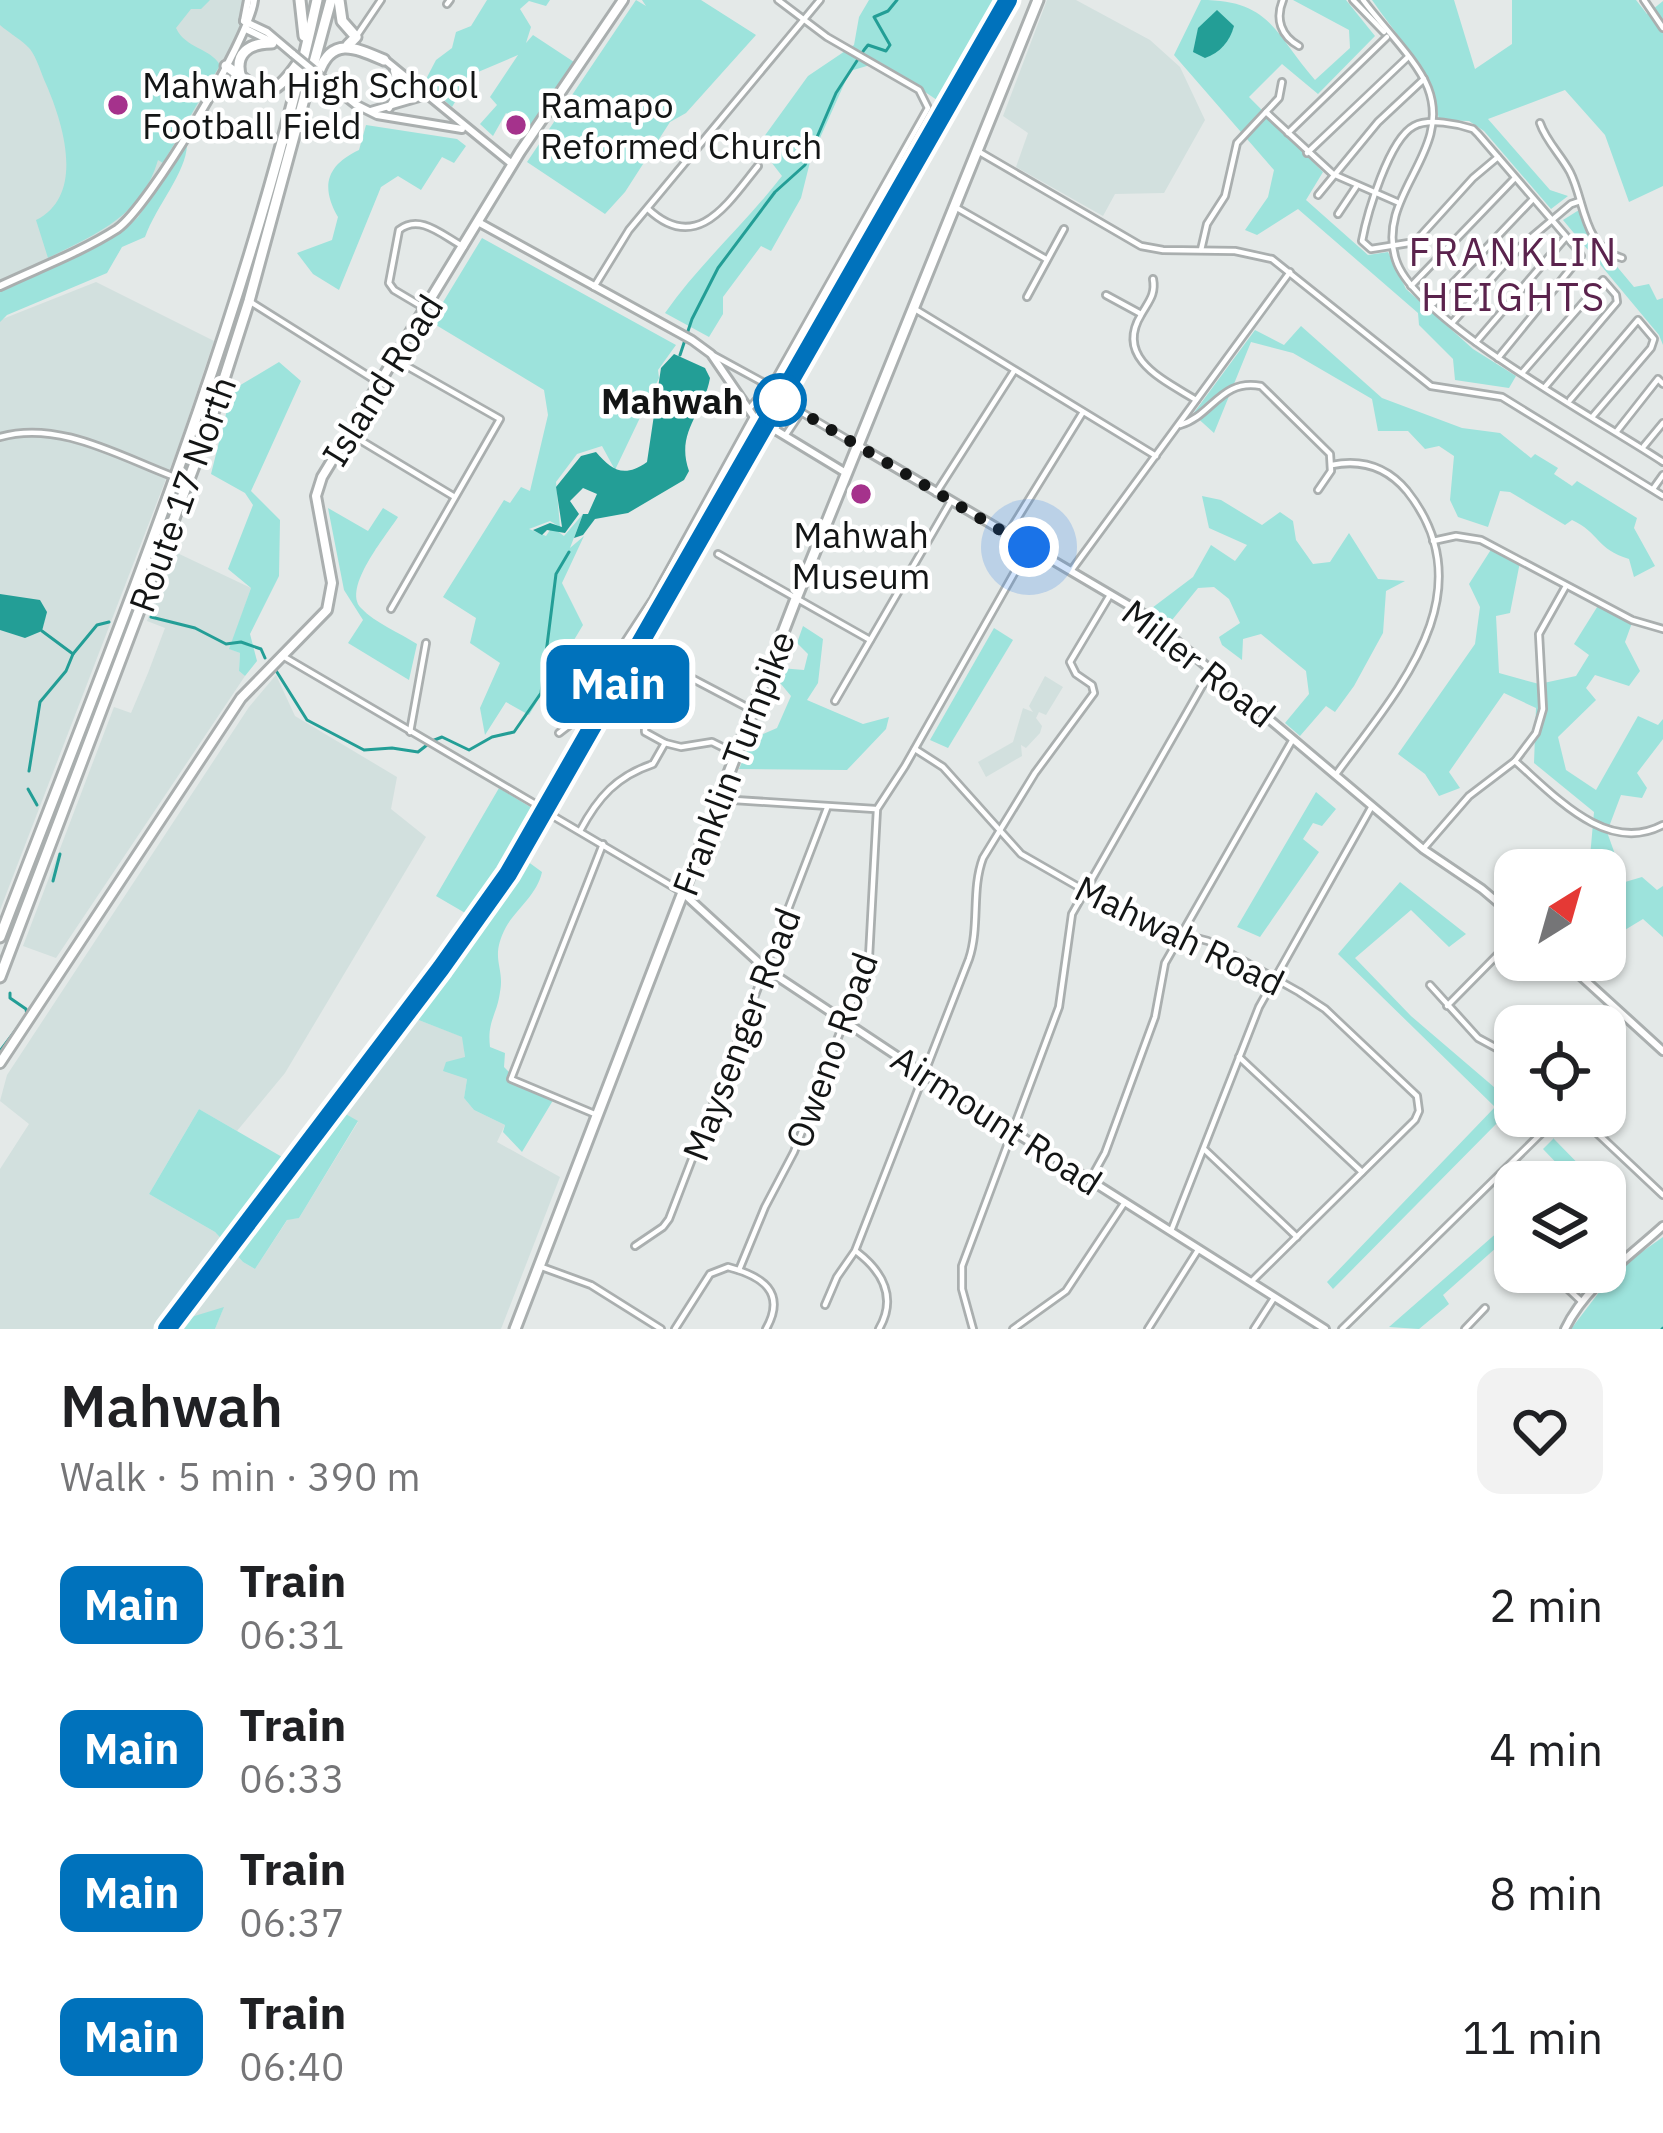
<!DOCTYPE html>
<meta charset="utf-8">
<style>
:root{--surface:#fff;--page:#f2f2f2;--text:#202124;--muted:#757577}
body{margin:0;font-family:"IBM Plex Sans",sans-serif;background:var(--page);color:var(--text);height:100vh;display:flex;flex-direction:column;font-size:45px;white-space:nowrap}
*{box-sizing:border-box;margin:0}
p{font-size:39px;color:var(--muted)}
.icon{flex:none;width:66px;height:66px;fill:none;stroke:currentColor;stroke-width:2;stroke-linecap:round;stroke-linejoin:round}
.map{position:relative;height:1329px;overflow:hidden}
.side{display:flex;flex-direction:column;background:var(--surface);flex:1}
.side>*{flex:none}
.badge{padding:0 24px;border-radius:18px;font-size:42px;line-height:78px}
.needle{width:78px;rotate:37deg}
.tools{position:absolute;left:1494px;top:849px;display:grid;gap:24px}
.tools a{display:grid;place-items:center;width:132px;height:132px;border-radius:24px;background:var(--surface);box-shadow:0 3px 9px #0004;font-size:60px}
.you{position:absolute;width:60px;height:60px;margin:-30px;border:9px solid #fff;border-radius:50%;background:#1a73e8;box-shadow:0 0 0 18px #1a73e833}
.map>.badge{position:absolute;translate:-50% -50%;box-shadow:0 0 0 6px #fff}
.round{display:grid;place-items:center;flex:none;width:126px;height:126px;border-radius:24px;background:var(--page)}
.overview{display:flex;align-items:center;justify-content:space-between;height:204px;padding:0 60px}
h1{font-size:57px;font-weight:600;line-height:90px}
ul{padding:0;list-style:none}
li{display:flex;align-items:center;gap:36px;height:144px;padding:0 60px}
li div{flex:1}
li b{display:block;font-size:45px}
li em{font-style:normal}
li .badge{min-width:132px;font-weight:700;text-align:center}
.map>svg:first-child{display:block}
</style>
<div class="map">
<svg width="1663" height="1329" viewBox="0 0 1663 1329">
<rect width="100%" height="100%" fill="#e4e9e8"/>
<g fill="#d2e0de">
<path d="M0,0H248L239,42L153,190L116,229L0,286Z"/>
<path d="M1047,0H1076L1150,40L1180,67L1205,120L1164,193L1115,194L1103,216L1016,167L1028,133L1003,116Z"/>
<path d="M96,282L214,341L179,445L0,910V320Z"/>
<path d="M173,551L251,588L230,649L240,653L239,671L245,676L56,958L23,946L114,707L131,713L148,673L165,628L147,621Z"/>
<path d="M276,675L295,716L397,777L391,809L426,837L285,1073L237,1131L199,1109L149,1194L215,1232L243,1262L255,1269L288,1219L299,1218L358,1122L344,1113L416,1019L463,1037L467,1079L464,1098L474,1110L505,1125L497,1142L560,1177L501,1329H215L223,1309L162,1329H0V1169L29,1124L0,1101L7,1075L249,707Z"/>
<path d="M1045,676L1063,687L1046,715L1039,712L1036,718L1042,726L1040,733L1026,748L1021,745L1022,756L986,777L978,762L1013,742L1023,708L1033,712L1029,706Z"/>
</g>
<g fill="#9de3dc">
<path d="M0,0H210L201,9H191L176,28C186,49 209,47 220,65L163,163L158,160C142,216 96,234 48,258L36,220C86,195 63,123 46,84C41,73 37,58 30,49C22,40 9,33 0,25Z"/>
<path d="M487,0H550L546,6L529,1L520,9L531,27L526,43L533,35L574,62L529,128L506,113L493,136L480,124L497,105L490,97L518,55L471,75L452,107L424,83L436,60L452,48L456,32L471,26Z"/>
<path d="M636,0L646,6L642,0H701L756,35L686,113L670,122L625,192L605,214L527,162Z"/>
<path d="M869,0H999L943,104L880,62L850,71L811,158L801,198L771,251L761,246L723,297V314L709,337L665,313C700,263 745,224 782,176L758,145L808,76L854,45L859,17Z"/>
<path d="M1201,0C1271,0 1274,33 1315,80L1350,48L1349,30L1293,0H1346L1375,36L1318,94L1282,64L1249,97L1323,172L1306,200L1368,255L1388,252L1406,289L1473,349L1516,376L1509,388L1455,380L1453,359L1419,325L1418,313L1298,209L1257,235L1245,230L1268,197L1274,170L1174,55Z"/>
<path d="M1372,0H1454L1475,69L1512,44V0H1636L1647,14L1663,1V186L1629,202L1605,135L1565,90L1488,119L1550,190L1568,196L1551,209L1484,131L1469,121L1439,120C1432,72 1399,39 1372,0Z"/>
<path d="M366,125L457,139L466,146L454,163L442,157L421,190L398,176L381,187L339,290L313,274L297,253L332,240L338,217C320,186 327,165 359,150Z"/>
<path d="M187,145C186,173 156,206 145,237L122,247L107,273L7,315L0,322V288L124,230L138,217Z"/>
<path d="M1579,210L1584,227L1634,287L1649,284L1657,300L1663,298V345L1659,335L1563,220Z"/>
<path d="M482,238L676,345L658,370L659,378L615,470L602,446L577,454L556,482L560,527L550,521L529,529L546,536L552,527L564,536L583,514L570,548L584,536L562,583L583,625L529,715L506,702L485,735L480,708L500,663L470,643L476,618L443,597L504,500L510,503L521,487L530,491L548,415L544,390L431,322Z"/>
<path d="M1301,326L1382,398L1462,428L1500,433L1531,458L1535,454L1558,468L1554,474L1572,486L1577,481L1637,518L1634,528L1655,566L1634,577L1629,559C1596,549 1600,533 1572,520L1565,525L1510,492L1500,491L1488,527L1458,517L1450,500L1454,456L1439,446L1425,449L1408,431H1378L1372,399L1293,353L1251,342L1214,433L1193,414L1255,330L1284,345Z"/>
<path d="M279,362L301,381L251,491L280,520L279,576L250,634L257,661L245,676L239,671L240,653L229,649L251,588L228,569L253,505L245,493L211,474L232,390Z"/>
<path d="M1202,496L1221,500L1262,525L1280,512L1293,521L1296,540L1313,564L1330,562L1349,533L1378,579L1405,581L1386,591L1383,633L1354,686L1335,712L1326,706L1300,736L1285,723L1309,694L1306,671L1261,634L1243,639L1242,660L1222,645L1219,637L1240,623L1229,599L1214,587L1198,588L1168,625L1148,611L1193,577L1211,545L1235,561L1247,545L1209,528Z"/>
<path d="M328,508L368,531L383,508L398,517C386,536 342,588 361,608C375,623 400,633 417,644L409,680L348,643L363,620L344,590Z"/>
<path d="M1492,548L1520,562L1510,613L1496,616L1499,673L1539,684L1576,676L1589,655L1574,644L1599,604L1633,620L1625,642L1640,671L1629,686L1595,675L1586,688L1596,700L1558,737L1566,770L1596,790L1638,716L1658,725L1663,719V739L1637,773L1647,788L1642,798L1621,795L1607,832L1625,882L1642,877L1657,890L1663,886V937L1643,919L1605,942V931L1626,906L1605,893V870H1576L1590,857L1594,812L1534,763L1536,708L1504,693L1449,772L1460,788L1439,796L1425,774L1398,754L1475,644L1480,607L1469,584Z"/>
<path d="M803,626L823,639L818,683L807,700L863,724L889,717L886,729L847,770L739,769L752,739L777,728L791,696L776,678L780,668L804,670L808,654L797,643Z"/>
<path d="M994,628L1013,640L948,748L930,740Z"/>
<path d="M499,788L537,811L527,861L542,872C537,895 517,908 506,927C489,959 505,966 500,992C497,1015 487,1021 490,1047L505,1053L504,1067L517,1080L555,1097L522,1152L503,1132L505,1125L474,1110L464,1098L467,1079L443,1071L446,1062L465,1057L462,1037L416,1019L477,932L472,917L436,896Z"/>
<path d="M1316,792L1336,809L1322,826L1313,823L1303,839L1319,852L1260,937L1237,927Z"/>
<path d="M1400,882L1466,934L1449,947L1411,910L1355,958L1411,1016L1515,1105V1116H1529L1541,1127L1527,1136L1503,1117L1333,1289L1327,1282L1495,1107L1338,954Z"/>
<path d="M199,1109L289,1161L344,1113L358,1121L299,1218L287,1220L255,1269L243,1262L215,1232L149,1194Z"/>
<path d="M1554,1138V1139L1596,1182H1554L1565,1172L1543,1149Z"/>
<path d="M1515,1217V1231L1443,1295L1449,1304L1419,1329L1389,1327Z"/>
<path d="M1663,1237V1329H1571L1616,1270Z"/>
<path d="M224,1307L215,1329H162L165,1325Z"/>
</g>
<g fill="#239e96">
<path d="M1217,10L1234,26C1230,41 1220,53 1205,58L1193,52L1198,28Z"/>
<path d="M674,354L705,368L710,378C704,413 675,432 689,471L684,480L628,513L595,519L583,535L574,538L583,514H588L597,494L583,488L570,501L579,514L565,533L547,530L542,535L533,530L550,523L562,527L556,487L581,456L596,452C611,469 623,479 647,462L661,368Z"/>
<path d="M0,594L40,600L47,612L42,631L25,638L0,630Z"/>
</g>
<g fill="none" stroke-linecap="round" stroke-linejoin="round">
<g stroke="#239e96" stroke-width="3">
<path d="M680,355L692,319L718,268L775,192L805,165L836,93L864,50L868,45L886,51L890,45L874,17L888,11L897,0"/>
<path d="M151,617L195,628L226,644L241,642L261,649L265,658"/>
<path d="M42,631L73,654L97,625L109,622"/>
<path d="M275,669L307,720L364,750L392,748L418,752L427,745"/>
<path d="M432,741L442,737L469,750L492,737L514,732L541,693L556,574L569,552"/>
<path d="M29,771L40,702L66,671L73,654"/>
<path d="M28,789L37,805"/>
<path d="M53,881L60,854"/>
<path d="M0,1051L27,1015L26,1009L10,998V993"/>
<path d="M1662,1329L1663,1328"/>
</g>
<g stroke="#aaafaf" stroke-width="10">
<g id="minor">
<path d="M1283,0C1275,19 1281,36 1299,46"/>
<path d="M1353,0L1384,32"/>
<path d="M1363,0C1382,26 1417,60 1428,88C1453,153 1375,195 1396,260C1415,321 1605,423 1663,462"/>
<path d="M1644,0L1663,28"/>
<path d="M447,4L450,0"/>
<path d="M356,37L381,0"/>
<path d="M1266,112L1333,174L1397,202"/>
<path d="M1540,123C1546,141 1561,155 1570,172C1585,201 1583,248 1622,258"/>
<path d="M1288,133L1387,37"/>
<path d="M976,150L1141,246L1163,250L1235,251L1272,259L1431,386L1502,397L1663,496"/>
<path d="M1307,153L1407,58"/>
<path d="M1498,157L1473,178L1415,242L1371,249L1362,241C1367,214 1389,139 1414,126C1429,118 1458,124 1473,129L1478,134L1577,249L1581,256L1498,358"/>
<path d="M1318,195L1378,122L1424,79"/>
<path d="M957,208L1046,259"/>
<path d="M648,209C697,255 728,203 758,166"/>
<path d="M1338,214L1356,187"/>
<path d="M1201,250L1207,224L1225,196L1237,143L1279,98L1282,82"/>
<path d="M1153,279C1156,295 1148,302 1141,315C1114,359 1166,381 1196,400"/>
<path d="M1411,286L1515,178"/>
<path d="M594,287L629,230L820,0"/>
<path d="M1106,295L1141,314"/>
<path d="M1027,297L1064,229"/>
<path d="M249,301L381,384"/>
<path d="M1434,303L1533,199"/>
<path d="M426,309L394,290L389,283L399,230C420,213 443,236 464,247"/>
<path d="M915,309L1156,456"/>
<path d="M1452,323L1520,247L1571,204L1580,201"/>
<path d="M1476,342L1566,237"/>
<path d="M711,354L766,384"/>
<path d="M1522,373L1603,280L1616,295L1617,302L1545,387"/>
<path d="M793,398L801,412L855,444"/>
<path d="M1570,400L1638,320L1654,339L1651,348L1593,416"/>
<path d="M749,409L777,376L928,108L919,90L827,37L778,0"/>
<path d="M1180,425C1212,416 1221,378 1261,386L1330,454L1331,471L1318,490"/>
<path d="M1617,431L1658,379L1663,384"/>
<path d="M350,434L453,496"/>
<path d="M785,436L801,412"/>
<path d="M0,437C58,420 119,456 172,476"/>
<path d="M1644,446L1663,423"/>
<path d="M1332,465C1362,459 1387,467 1407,491C1488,593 1396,692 1337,773"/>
<path d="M1653,489L1663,475"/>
<path d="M936,493L1014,371"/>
<path d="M1007,535L1083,412"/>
<path d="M1433,541L1456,536L1481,540L1632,620L1663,629"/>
<path d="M718,554L870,640"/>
<path d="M1071,571L1290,272"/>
<path d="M391,609L500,419L396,360"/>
<path d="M281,655L542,808"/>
<path d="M835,701L951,501"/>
<path d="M410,732L426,643"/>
<path d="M559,733L572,723L653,599L753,417"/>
<path d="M665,743L645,732V727L678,671L754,711"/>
<path d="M915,749L943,767L1021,854L1143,924L1208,941L1299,992L1325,1009L1417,1096L1419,1111L1415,1120L1251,1282"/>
<path d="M1515,761C1555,796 1607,855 1663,825"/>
<path d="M719,799L875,809"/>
<path d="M553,816L682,892"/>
<path d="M580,831C598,797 617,776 653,764L665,743L681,747L712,742L736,754"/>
<path d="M1424,848L1469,796L1515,761L1536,733L1543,709L1539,634L1566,586"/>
<path d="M1430,985L1478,1038L1515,1058"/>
<path d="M1447,1006L1515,937"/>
<path d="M1239,1057L1362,1172"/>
<path d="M597,1115L511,1079L603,844"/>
<path d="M1579,1116L1663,1195"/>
<path d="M1205,1150L1297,1237"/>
<path d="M1090,1180L1105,1153L1155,1017L1165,963L1293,739"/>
<path d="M1171,1231L1259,1007L1372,806"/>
<path d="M635,1246L663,1227L669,1219L827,808"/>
<path d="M857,1252C883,1272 897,1298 879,1329"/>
<path d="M539,1266L591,1285L661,1329"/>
<path d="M739,1270L765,1207L794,1152L869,957L877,809L905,766L1029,547"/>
<path d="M1550,1272L1581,1301"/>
<path d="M825,1305L837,1277L855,1251L969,959C980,926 971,890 983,858L1035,773L1094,693L1092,685L1076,674L1070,662L1110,595"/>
<path d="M675,1329L710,1274L728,1267C762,1276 787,1292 766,1329"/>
<path d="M973,1329L962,1289V1266L1059,1007L1072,914L1210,672"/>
<path d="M1013,1329L1066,1291L1125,1202"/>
<path d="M1148,1329L1198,1250"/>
<path d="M1254,1329L1274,1298"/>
<path d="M1342,1329L1559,1116"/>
<path d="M1465,1329L1485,1308"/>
</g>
</g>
<g stroke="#aaafaf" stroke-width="12">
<g id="tertiary">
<path d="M244,21L267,32L293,54"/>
<path d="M244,21L248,0"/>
<path d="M246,29L272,42"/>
<path d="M385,60L512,164"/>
<path d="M322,78L355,104L377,115L462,129"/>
<path d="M389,108L399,90L394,71"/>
<path d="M371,111L426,95"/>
<path d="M478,222L692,340L711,354L754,417L846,473"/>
<path d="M0,286C38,268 81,252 117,229C149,207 250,38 254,0"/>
<path d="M857,445L1147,616L1423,849L1482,889L1515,917"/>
<path d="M683,893L766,969L951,1092L1325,1329"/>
<path d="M1563,960L1663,1051"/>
<path d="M1565,1329C1585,1287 1629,1257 1663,1226"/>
</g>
</g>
<g stroke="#aaafaf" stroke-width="14">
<path id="secondary" d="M0,1063L241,698L327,610L332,583L316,496L322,477L520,152L623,0"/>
</g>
<g stroke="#aaafaf" stroke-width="15">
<path id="primary" d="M515,1329L797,596L1038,0"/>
</g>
<g stroke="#aaafaf" stroke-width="15">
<g id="trunk">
<path d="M300,0L304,36"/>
<path d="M339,0L342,21L356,37L348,45"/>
<path d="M226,66C259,87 266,110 298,63"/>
<path d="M319,72C332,36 356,48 384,60"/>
<path d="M241,78C233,53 250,43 272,43"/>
<path d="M0,937C118,630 246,323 317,0"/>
<path d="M0,977L208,429L249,301L331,0"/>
</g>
</g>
<use href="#minor" stroke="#fff" stroke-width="4.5"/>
<use href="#tertiary" stroke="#fff" stroke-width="6"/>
<use href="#secondary" stroke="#fff" stroke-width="8"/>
<use href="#primary" stroke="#fff" stroke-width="9"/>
<use href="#trunk" stroke="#fff" stroke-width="9"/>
<g stroke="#727675" stroke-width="8">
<path id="rail" d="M167,1329L441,968L508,874L1008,0"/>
</g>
<use href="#rail" stroke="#fff" stroke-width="3" stroke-dasharray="9" stroke-linecap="butt"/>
<g stroke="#aaafaf" stroke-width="12" stroke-linecap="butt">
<path id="tertiary-bridge" d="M293,54L322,78"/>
</g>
<use href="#tertiary-bridge" stroke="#fff" stroke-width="6"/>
</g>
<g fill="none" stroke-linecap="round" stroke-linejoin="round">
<g stroke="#fff" stroke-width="27">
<path id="line" d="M167,1329L441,968L508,874L1008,0"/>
</g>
<use href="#line" stroke="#0072bc" stroke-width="18"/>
<path stroke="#131515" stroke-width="12" stroke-dasharray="0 21.6" d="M780,400L793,398L801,412L1029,547"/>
</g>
<g fill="#a5328c" stroke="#fff" stroke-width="4.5">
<circle cx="118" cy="105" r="12"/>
<circle cx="516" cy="125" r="12"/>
<circle cx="861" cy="494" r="12"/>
</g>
<circle fill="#fff" stroke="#0072bc" stroke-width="6" cx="780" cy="400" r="24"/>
<g text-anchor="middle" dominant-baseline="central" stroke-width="9" stroke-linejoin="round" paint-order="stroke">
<g font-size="36" fill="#131515" stroke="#fff" text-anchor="start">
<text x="142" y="84">Mahwah High School<tspan x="142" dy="41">Football Field</tspan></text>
<text x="540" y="104">Ramapo<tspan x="540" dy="41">Reformed Church</tspan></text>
<text x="861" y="534" text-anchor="middle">Mahwah<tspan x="861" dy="41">Museum</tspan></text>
</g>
<g font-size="36" fill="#131515" stroke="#fff">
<text transform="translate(382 380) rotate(-58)">Island Road</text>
<text transform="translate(182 494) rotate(-70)">Route 17 North</text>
<text transform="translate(1199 663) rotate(38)">Miller Road</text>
<text transform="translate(733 763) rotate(-69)">Franklin Turnpike</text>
<text transform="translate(1180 935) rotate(26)">Mahwah Road</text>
<text transform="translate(741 1034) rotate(-69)">Maysenger Road</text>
<text transform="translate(831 1050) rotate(-70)">Oweno Road</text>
<text transform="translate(997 1120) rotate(33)">Airmount Road</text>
</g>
<g font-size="36" font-weight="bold" fill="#131515" stroke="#fff" text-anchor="end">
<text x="744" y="400">Mahwah</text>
</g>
<g font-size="39" letter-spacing="3" fill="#5b234d" stroke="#fff">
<text x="1514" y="251">FRANKLIN<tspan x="1514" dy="45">HEIGHTS</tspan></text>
</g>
</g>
</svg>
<div class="tools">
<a><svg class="needle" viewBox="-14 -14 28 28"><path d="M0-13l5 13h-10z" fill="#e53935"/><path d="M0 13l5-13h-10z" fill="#757577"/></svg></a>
<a><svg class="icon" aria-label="locate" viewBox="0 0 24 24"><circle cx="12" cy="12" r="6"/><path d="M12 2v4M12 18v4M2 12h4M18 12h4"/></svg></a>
<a><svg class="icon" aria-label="layers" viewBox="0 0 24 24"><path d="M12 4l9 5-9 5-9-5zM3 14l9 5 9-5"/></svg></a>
</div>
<div class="you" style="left:1029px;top:547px"></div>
<b class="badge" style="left:618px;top:684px;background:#0072bc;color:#fff">Main</b>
</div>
<section class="side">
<div class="overview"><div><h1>Mahwah</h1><p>Walk · 5 min · 390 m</p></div><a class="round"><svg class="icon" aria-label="heart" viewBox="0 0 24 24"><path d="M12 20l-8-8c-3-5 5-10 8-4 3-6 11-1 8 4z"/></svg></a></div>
<ul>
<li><span class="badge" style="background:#0072bc;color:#fff">Main</span><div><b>Train</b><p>06:31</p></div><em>2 min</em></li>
<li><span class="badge" style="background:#0072bc;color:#fff">Main</span><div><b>Train</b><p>06:33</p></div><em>4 min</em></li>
<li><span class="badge" style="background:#0072bc;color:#fff">Main</span><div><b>Train</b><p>06:37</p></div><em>8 min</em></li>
<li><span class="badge" style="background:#0072bc;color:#fff">Main</span><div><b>Train</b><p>06:40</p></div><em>11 min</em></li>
</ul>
</section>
